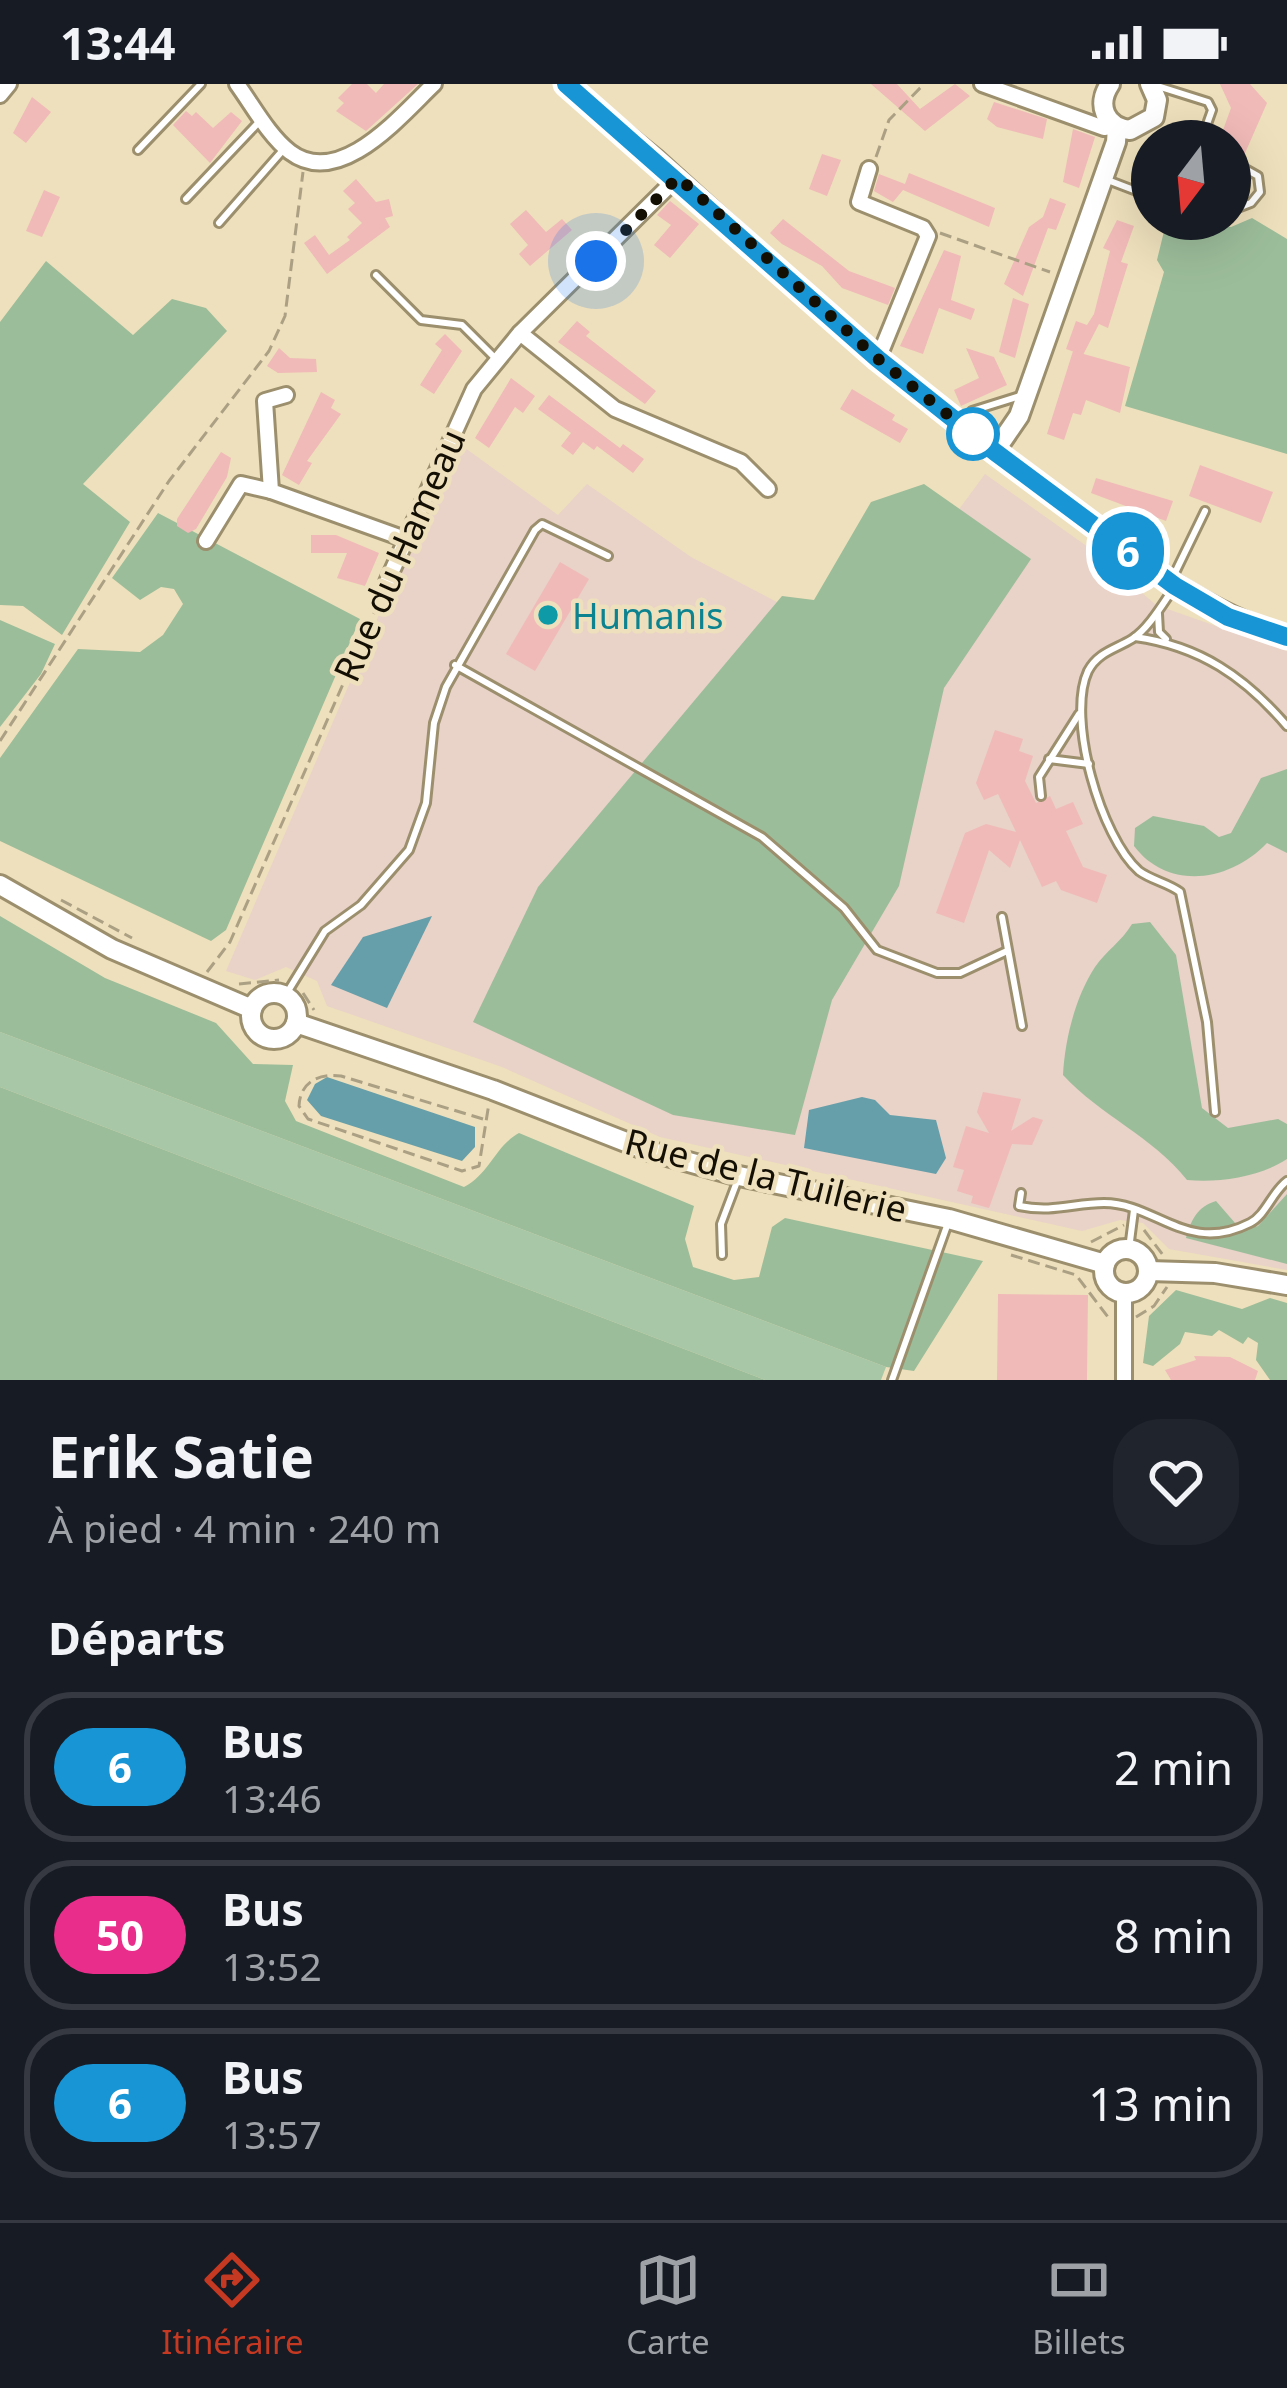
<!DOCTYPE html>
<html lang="fr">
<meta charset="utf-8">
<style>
:root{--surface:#171b24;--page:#20242c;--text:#f1f3f6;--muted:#9ea1a6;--line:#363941;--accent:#c53922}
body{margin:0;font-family:"Noto Sans",sans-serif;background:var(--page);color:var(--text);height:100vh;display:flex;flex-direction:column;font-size:45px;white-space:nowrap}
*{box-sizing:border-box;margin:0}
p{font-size:39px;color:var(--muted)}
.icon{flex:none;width:66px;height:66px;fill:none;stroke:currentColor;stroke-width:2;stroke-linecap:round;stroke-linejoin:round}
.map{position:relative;height:1296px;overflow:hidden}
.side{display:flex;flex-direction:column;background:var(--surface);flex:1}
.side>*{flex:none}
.badge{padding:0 24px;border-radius:39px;font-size:42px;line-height:78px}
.needle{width:78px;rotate:196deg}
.controls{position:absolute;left:1131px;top:36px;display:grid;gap:24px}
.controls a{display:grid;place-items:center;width:120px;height:120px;border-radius:50%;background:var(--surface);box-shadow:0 12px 48px #0002;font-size:60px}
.you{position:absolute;width:60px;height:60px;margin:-30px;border:9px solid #fff;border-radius:50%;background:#1a73e8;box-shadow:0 0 0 18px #1a73e833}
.map>.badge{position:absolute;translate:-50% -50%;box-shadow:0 0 0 6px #fff}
h2{padding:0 48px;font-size:45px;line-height:108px}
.round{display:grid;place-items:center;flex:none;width:126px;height:126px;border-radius:48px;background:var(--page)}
.head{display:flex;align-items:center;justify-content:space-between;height:204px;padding:0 48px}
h1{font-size:57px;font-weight:700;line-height:90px}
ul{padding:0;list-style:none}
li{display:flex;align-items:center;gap:36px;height:150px;margin:0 24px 18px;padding:0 24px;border:6px solid var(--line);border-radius:48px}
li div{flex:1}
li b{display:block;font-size:45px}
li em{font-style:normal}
li .badge{min-width:132px;font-weight:700;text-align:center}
.status{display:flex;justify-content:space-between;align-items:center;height:84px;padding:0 60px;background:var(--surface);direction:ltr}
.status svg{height:33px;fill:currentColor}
.dock{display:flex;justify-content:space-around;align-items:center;height:168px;border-top:3px solid var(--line);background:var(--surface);font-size:33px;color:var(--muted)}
.dock a{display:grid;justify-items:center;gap:6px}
.dock .active{color:var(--accent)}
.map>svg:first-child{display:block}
</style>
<div class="status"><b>13:44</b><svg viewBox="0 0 49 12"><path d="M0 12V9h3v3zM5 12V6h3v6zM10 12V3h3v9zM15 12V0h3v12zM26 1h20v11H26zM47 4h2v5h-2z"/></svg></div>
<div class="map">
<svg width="1287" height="1296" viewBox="0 0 1287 1296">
<rect width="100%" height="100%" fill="#eee0bc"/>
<path fill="#e9d2c8" d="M454,356L558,431L587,400L691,473L859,561L985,390L1095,468L1156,521L1287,567V1186L1169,1165L1143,1139L1120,1136L1082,1147L660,1053L502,983L327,922L317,897L286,883L255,896L226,887Z"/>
<path fill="#a8c7a6" d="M0,948L886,1283L881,1296H765L0,1003Z"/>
<g fill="#9cbd9a">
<path d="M1252,134L1287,155V370L1125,322L1164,188L1157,176L1167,135L1231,143Z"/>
<path d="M46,177L133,251L172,215L206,224L227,247L83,400L130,438L62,551L23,522L0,521V238Z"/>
<path d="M924,400L1031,475L944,604L899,802L832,916L795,1051L673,1031L473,938L538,803L782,512L814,516L871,418Z"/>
<path d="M158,429L360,535L226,846L211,857L0,757V674L78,565L140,568L163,551L183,520L174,505L161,503L140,516L112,494Z"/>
<path d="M0,536L55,560L41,590L0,643Z"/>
<path d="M1287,685V769L1267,759C1231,797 1169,808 1134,762L1135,744L1153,732L1204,742L1219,753L1231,749L1261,694Z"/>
<path d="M0,832L105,894L216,939L253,980L293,981L285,1017L296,1037L464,1103C490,1089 495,1062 519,1049L694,1122L685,1155L693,1183L734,1196L759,1193L772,1143L785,1134L983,1177L914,1287L886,1283L0,948Z"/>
<path d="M1150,838L1176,871L1202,1024L1228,1044L1278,1035L1287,1040V1075C1260,1093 1219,1099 1187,1096C1152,1052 1101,1032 1063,991C1065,955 1075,914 1095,883C1106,867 1122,857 1132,840Z"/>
<path d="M0,1003L765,1296H0Z"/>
<path d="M1287,1110V1180L1186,1154C1191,1136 1197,1123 1216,1117L1242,1147L1258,1142Z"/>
<path d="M1176,1206L1242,1225L1270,1214L1287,1219V1296H1270L1256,1276L1258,1259L1248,1253L1243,1260L1219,1246L1212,1252L1185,1248L1180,1260L1153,1282L1143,1279L1149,1232Z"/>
</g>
<g fill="#669fa9">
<path d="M432,832L387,924L331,901L363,853Z"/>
<path d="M327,993L475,1043V1063L462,1077L321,1032L307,1016L315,1000Z"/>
<path d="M862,1013L875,1016L890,1031L936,1036L946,1074L936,1090L804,1064L809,1026Z"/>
</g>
<g fill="#f0bab8">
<path d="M352,0H367L376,9L384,0H418L366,47L336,27L344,19L338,14Z"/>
<path d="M871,0H897L920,25L955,0L970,12L925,47Z"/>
<path d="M1220,0H1250L1267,19L1242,76L1235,80L1239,90L1231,112L1230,57H1219L1231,24Z"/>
<path d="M32,13L51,28L26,59L13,49Z"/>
<path d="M994,18L1047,35L1043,55L997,43L987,35Z"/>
<path d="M186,27L192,32L196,28L213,44L231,28L242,37L210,79L173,41Z"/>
<path d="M1073,45L1095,53L1079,104L1063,98Z"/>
<path d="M822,70L841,76L827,112L809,105Z"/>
<path d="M909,89L995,124L989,143L903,106L893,118L874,107L879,90L905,100Z"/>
<path d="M356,95L376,118L389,115L393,132L385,134L390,143L327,190L304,159L315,151L329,171L350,156L347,153L362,139L348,125L355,119L343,107Z"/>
<path d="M44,106L60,113L42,153L26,147Z"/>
<path d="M1050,114L1066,120L1056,146L1048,144L1023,212L1004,200L1029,143L1043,133Z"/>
<path d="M670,117L699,140L670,174L654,161L671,141L657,131Z"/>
<path d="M526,126L546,148L562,135L572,146L530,182L519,170L528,161L510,140Z"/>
<path d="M783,135L849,187L895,204L888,221L842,204L822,182L782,160L770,149Z"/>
<path d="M1117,136L1134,142L1121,178L1128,180L1108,244L1099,240L1083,271L1066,265L1076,237L1087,241L1094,230L1110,167L1103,164Z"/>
<path d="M944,166L961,172L951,216L975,225L971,236L939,224L923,270L900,262Z"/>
<path d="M1013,214L1029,220L1015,274L999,268Z"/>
<path d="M577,237L590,248L586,252L656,307L645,320L558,258Z"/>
<path d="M445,250L462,267L434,310L420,301L442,266L435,260Z"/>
<path d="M279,264L290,274L316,275L317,288L278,289L267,282Z"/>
<path d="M966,264L994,273L1007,301L961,322L954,306L979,294Z"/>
<path d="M1073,267L1130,283L1120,329L1086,316L1081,331L1073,329L1064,356L1047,350Z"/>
<path d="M511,294L535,312L523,329L515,323L489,364L475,354Z"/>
<path d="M852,305L895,331L892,336L908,345L900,359L840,325Z"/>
<path d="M321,308L335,316L331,324L341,330L307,377L312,379L299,401L282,391Z"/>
<path d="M549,311L620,364L623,360L644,375L633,389L597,362L594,366L583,358L573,371L561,362L571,349L538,325Z"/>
<path d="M221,368L231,374L227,393L196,445L188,449L177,442V435Z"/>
<path d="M1200,381L1273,408L1261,439L1189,412Z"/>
<path d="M1096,394L1173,417L1166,437L1091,409Z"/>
<path d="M311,451H336L379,469L365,502L337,494L347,469H311Z"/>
<path d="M560,478L589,495L535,587L506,570Z"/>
<path d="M995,646L1023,655L1019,667L1033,672L1025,697L1036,719L1050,712L1056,725L1073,718L1083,740L1066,747L1083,783L1107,791L1097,819L1061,806L1056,797L1042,803L1020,756L1010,784L989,766L964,839L936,829L965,749L986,740L1016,748L998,710L984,716L976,699Z"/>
<path d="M983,1008L1021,1015L1011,1047L1033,1033L1043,1036L1032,1061L1012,1060L989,1124L971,1119L973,1112L957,1107L964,1086L953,1083L966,1042L989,1049L977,1028Z"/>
<path d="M998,1210L1088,1211L1087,1296H997Z"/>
<path d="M1194,1272L1230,1273L1258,1287L1255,1296H1171L1165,1286L1196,1276Z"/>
</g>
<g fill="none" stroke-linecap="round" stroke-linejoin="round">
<g stroke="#9c8f6d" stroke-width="12">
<g id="lane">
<path d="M1154,1L1208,18L1212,26L1201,57"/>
<path d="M138,66L201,0"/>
<path d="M1105,95L1152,113"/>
<path d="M186,115L260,37"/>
<path d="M1230,127L1251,119L1260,108L1258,92L1242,83"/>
<path d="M219,139L283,66"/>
<path d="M376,191L421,236L462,241L496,275"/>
<path d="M972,327L1020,312"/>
<path d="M1172,495L1205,427"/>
<path d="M1173,505C1162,521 1148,545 1132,555C1116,565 1098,568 1088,587C1066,634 1101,754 1139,787C1151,796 1168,799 1180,808L1207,938L1215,1028"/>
<path d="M1158,530L1159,548L1166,555"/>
<path d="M1135,553C1200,562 1245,593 1287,642"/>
<path d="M455,581L762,753L844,824L877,866L937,889H960L1007,867"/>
<path d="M1049,675L1089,680"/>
<path d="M1041,712L1039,693L1079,630"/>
<path d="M1002,833L1022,942"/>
<path d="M285,912L325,847L361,821L409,766L426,719L434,639L446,603L535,446L542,440L608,472"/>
<path d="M1021,1109L1019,1122C1054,1129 1074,1119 1104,1119C1156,1119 1187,1171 1250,1139C1266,1131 1272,1108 1287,1097"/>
<path d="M1129,1165L1134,1126"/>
<path d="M722,1171L721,1140L738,1095"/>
<path d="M892,1296L948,1139"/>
</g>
</g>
<g stroke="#9c8f6d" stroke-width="20">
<g id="street">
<path d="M237,0C253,22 269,52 290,68C340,106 402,30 434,0"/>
<path d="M566,0L656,73L878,275L995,367"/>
<path d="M982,0L1104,44L1115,42"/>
<path d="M0,11L9,0"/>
<path d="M869,85L859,118L923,144L928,152L878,275"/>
<path d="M520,249L615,325L741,378L768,405"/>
<path d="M286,311L265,317L271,407L405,455"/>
<path d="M206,457L241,400L271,407"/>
<path d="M387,498L474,305L520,249L678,93"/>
<path d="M1124,1296V1209"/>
</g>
</g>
<g stroke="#9c8f6d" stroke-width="24">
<g id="secondary">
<path d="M1110,0C1096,21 1105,43 1130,46L1154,33L1157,16L1150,0"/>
<path d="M1117,43L1116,58L1019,332L995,367C1089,435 1175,519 1287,553"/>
<path d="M0,801L112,865L252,925"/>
<circle cx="274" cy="932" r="23"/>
<path d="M296,939L493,1006L649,1067L739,1092L949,1135L1105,1180"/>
<circle cx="1126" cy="1187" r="22"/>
<path d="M1149,1187L1215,1189L1287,1201"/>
</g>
</g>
<g stroke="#aba084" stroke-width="3" stroke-dasharray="12 6" stroke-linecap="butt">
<path d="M876,73L889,36L924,0"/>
<path d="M940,149L1050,188"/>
<path d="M0,657L169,397L269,267L285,232L303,88"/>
<path d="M61,816L132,854"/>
<path d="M207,888L230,858L382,511"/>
<path d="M239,900L279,896"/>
<path d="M303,909L314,926"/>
<path d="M483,1035L341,992C319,989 300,998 299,1022L308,1035L462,1087L479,1082L489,1019"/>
<path d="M1144,1146L1163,1171"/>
<path d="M1091,1158L1124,1141"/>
<path d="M1011,1171L1076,1191L1108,1233"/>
<path d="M1136,1233L1154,1222L1167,1203"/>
</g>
<use href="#lane" stroke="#fff" stroke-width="6"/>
<use href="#street" stroke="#fff" stroke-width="14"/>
<use href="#secondary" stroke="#fff" stroke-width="18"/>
</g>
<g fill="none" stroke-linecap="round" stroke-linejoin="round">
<g stroke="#fff" stroke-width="27">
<path id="line" d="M566,0L878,275L995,368L1175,502L1228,533L1287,553"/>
</g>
<use href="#line" stroke="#1895d5" stroke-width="18"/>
<path stroke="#140f04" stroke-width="12" stroke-dasharray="0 21.6" d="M596,177L678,93L878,275L977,354L973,350"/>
</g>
<circle fill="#fff" stroke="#1895d5" stroke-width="6" cx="973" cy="350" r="24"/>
<circle fill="#0f9aa8" stroke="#eee0bc" stroke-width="4.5" cx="548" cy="531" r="12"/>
<g text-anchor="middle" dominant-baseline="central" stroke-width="9" stroke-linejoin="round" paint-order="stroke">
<g font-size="36" fill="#140f04" stroke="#eee0bc">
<text transform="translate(399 471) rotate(-66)">Rue du Hameau</text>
<text transform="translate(766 1091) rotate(14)">Rue de la Tuilerie</text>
</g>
<g font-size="36" fill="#0d838f" stroke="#eee0bc" text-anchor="start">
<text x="572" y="531">Humanis</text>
</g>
</g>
</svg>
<div class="controls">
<a><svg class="needle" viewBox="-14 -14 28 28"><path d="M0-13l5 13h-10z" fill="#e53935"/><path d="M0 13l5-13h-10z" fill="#9ea1a6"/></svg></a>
</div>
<div class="you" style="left:596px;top:177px"></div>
<b class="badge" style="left:1128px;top:467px;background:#1895d5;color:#fff">6</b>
</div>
<section class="side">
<div class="head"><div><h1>Erik Satie</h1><p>À pied · 4 min · 240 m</p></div><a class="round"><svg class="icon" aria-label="heart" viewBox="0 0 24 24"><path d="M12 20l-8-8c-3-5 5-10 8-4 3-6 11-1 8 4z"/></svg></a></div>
<h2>Départs</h2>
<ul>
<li><span class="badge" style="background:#1895d5;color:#fff">6</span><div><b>Bus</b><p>13:46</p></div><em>2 min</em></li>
<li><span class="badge" style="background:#e92d8b;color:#fff">50</span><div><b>Bus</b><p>13:52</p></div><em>8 min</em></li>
<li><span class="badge" style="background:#1895d5;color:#fff">6</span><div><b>Bus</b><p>13:57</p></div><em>13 min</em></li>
</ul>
</section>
<nav class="dock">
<a class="active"><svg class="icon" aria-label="directions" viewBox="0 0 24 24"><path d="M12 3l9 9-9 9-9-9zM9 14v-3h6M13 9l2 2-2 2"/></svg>Itinéraire</a>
<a><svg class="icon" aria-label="map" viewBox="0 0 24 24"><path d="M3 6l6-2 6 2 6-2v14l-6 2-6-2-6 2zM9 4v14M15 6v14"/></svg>Carte</a>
<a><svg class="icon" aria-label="tickets" viewBox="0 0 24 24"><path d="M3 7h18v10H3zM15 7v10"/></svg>Billets</a>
</nav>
